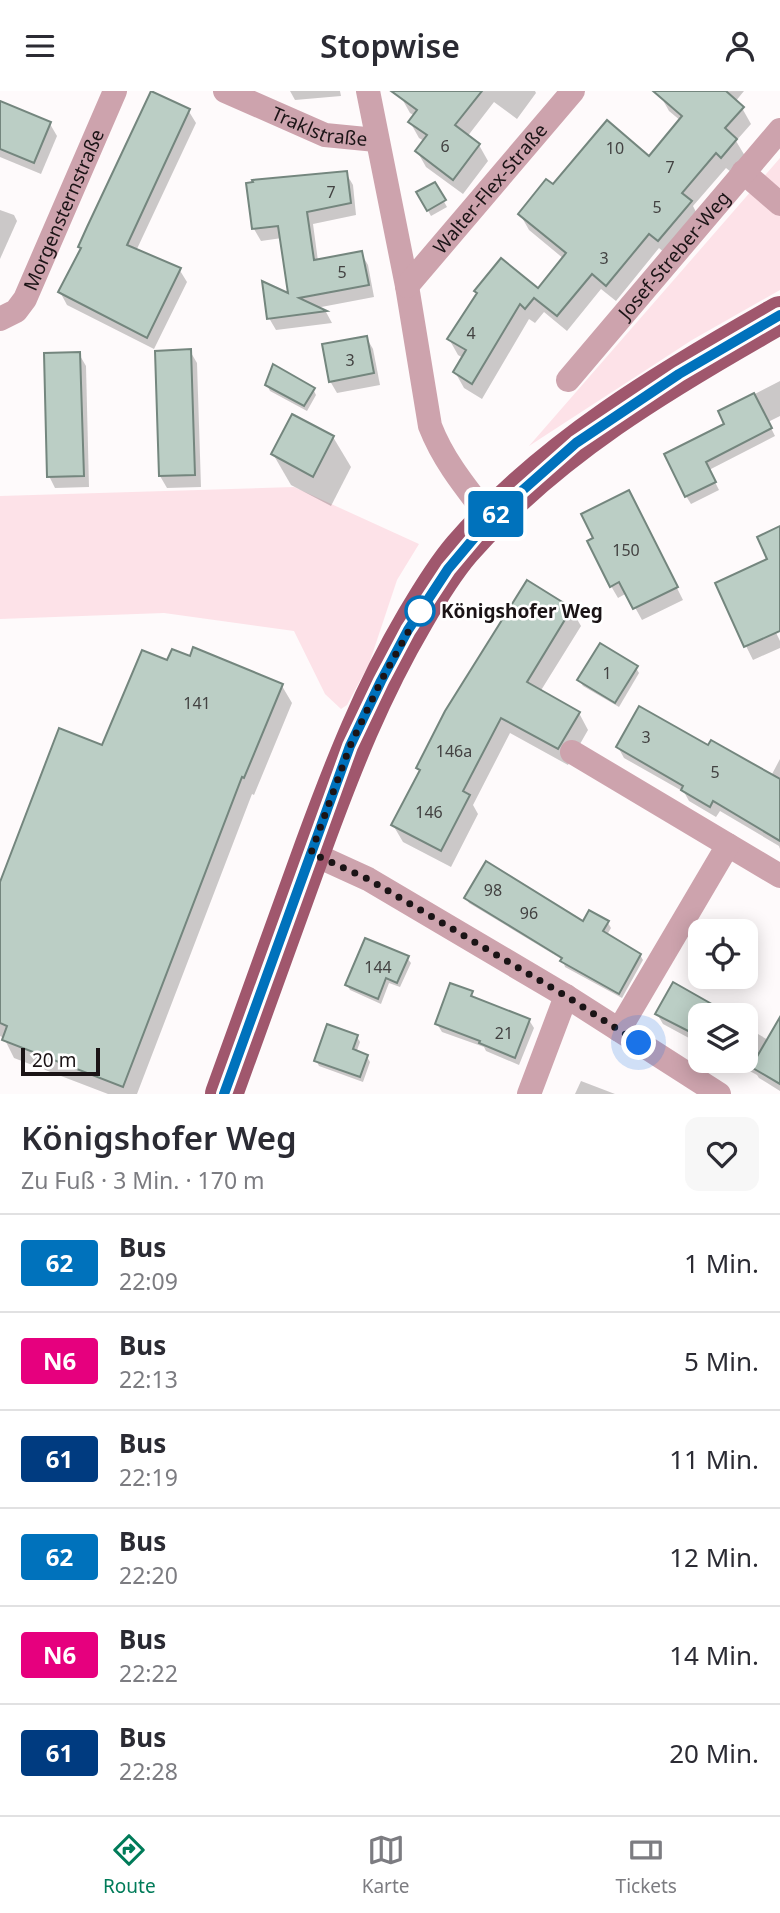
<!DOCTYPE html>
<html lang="de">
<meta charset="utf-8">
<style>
:root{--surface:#fff;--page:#f7f7f7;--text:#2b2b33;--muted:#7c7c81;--line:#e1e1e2;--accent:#007b59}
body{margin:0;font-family:"Noto Sans",sans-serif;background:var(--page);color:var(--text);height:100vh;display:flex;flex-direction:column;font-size:26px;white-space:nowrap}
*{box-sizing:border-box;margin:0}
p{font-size:23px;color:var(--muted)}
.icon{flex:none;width:38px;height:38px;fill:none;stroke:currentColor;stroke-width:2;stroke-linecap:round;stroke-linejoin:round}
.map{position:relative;height:1003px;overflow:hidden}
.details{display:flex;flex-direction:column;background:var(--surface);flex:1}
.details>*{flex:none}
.badge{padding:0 14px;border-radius:5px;font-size:24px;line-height:46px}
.buttons{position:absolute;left:688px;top:828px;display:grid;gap:14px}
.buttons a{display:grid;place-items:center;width:70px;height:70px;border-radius:14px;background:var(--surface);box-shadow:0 4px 18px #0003;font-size:35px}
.scale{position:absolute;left:21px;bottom:18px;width:79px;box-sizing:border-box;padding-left:7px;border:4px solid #1b1416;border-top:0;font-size:19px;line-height:24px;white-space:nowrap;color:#1b1416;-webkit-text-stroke:5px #fff;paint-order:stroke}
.you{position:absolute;width:35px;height:35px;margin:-18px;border:5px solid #fff;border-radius:50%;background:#1a73e8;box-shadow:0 0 0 10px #1a73e833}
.map>.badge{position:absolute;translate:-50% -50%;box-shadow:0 0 0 4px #fff}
.round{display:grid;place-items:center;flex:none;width:74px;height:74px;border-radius:14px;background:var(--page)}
.head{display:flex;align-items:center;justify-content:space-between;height:119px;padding:0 21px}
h1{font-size:33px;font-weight:600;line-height:52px}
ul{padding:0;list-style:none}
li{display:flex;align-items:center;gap:21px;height:98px;padding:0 21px;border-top:2px solid var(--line)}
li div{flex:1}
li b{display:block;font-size:26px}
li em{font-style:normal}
li .badge{min-width:77px;font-weight:700;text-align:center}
header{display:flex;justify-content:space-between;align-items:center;height:91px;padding:0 21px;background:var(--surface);font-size:32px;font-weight:600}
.dock{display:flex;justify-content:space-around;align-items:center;height:98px;border-top:2px solid var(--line);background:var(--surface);font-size:19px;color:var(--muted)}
.dock a{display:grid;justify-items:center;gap:4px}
.dock .current{color:var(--accent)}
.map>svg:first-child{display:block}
</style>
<header><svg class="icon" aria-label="menu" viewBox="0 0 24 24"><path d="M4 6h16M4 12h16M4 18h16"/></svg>Stopwise<svg class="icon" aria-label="person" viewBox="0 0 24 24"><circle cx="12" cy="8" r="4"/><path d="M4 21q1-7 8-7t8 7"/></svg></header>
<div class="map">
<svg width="780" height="1003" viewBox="0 0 780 1003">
<rect width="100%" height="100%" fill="#fefafb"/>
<g fill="#fde2e8">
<path d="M780,67V199L692,249L529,355Z"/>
<path d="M294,396L419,453L397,489L369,573L347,614L341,618L325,603L294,540L164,522L0,528V405Z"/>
</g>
<g fill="#0003">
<path d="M290,0H340L341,5L295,9Z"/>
<path d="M405,0H535L536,2L517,28L494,11L467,46L479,54L488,70L463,103L426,76L417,60L424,50L419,47L410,31L415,25L410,22L401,6Z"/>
<path d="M664,0H744L735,11L742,17L751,33L736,50L745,65L731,81L726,77L693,115L699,127L668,165L659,157L616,210L601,198L567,240L544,221L535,232L529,228L482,308L464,297L455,281L463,267L458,264L449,248L538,200L564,168L529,139L520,123L553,96L649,67L681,30L669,20L660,4Z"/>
<path d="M0,12L50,33L57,45L41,83L0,66Z"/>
<path d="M188,19L196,32L136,160L179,178L187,191L154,258L67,214L60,201L82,159L80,156Z"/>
<path d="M346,82L353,94L356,124L313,133L318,170L361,162L368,174L374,206L316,217L326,221L332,232L276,239L269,227L290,205L282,147L261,150L254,138Z"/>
<path d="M434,93L447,116L431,125L418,102Z"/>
<path d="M0,119L14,124L17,130L0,168Z"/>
<path d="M366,246L373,258L380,294L337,302L330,290Z"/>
<path d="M190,260L197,272L201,396L167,397L160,385L157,261Z"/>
<path d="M79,263L86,275L89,396L55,397L49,385Z"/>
<path d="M780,290V325L768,331L775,345L709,379L719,399L691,413L686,405L726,333L720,321Z"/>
<path d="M267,294L313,298L316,304L307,320L270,300Z"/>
<path d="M333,346L351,376L331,415L291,394L273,363Z"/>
<path d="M635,413L683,509L642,529L627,502L618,507L611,495Z"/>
<path d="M780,437V524L770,529L780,550V557L753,569L746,555Z"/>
<path d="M571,518L581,535L540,601L579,622L588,639L568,674L510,642L473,714L478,723L451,776L403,751L393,734L421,681L418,677Z"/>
<path d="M168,572L282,595L292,612L254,704L252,703L137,1003H108L14,967L4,947L0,945V796Z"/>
<path d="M636,577L639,582L619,616L583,595L579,589Z"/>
<path d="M618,656L708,657L771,685L780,668V758L779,755L720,720L716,726L689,710L684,701L624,667Z"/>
<path d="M466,807L584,832H608L611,837L607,844L640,864L643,869L622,907L565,876L563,869L469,812Z"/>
<path d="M407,867L411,872L400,896L389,892L381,913L350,899L347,894Z"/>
<path d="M471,902L475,908L529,929L534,937L519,974L486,960L484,956L442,941L437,933Z"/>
<path d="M657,923L729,924H700V953L663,933Z"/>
<path d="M746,936L780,956V1000L759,987L757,984L731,970H746Z"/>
<path d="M357,946L360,951L356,962L367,966L370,971L363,991L319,975L316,969Z"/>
<path d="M581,990L615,1003H575Z"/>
</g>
<g fill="#bbcec5" stroke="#74867e" stroke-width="2">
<path d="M151,0L190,18L127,154L181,177L147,247L58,201L81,157L78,156L87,136Z"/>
<path d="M391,0H482L455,34L480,53L453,89L415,60L427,44L408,31L417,19Z"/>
<path d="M653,0H726L744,16L725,37L737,48L721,67L716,62L682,102L692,110L658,150L649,143L606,195L592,183L557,225L534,207L525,218L520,213L472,293L453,281L466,259L447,248L477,202L474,200L501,167L538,197L566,162L518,123L546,88L553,93L607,29L649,65L682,25Z"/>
<path d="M0,10L51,31L34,72L0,58Z"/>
<path d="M347,80L351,112L307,121L314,169L362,160L369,194L299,207L327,220L267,228L262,190L288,202L278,135L252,138L246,92L253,91L252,89Z"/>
<path d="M435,91L446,109L427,120L416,101Z"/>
<path d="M367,245L374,282L329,291L322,253Z"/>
<path d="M191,258L195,384L159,385L155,260Z"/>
<path d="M80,261L84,385L47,386L44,262Z"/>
<path d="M273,273L315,297L304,315L265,294Z"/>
<path d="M754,302L772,337L706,371L716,391L685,406L664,363L724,333L718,320Z"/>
<path d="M292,323L334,345L313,386L271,363Z"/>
<path d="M629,399L678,496L633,518L619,491L610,496L587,450L593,447L581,423Z"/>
<path d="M780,435V540L744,556L715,492L767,468L757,446Z"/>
<path d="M527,489L572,517L527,591L580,621L558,658L501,627L463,700L470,704L441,760L391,734L420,679L416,677L445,620Z"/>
<path d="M600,552L638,575L615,612L577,589Z"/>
<path d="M193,556L283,593L244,687L242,686L123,996L2,949L7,935L0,932V791L59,637L102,654L142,559L167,569L172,558L190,565Z"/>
<path d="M639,615L708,654L711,649L780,688V750L713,710L710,716L681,699L683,695L616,656Z"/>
<path d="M486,770L583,830L589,819L609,830L603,840L641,863L619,903L560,870L562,867L464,807Z"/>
<path d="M365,847L409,865L397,892L386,887L378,908L345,894Z"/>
<path d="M673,891L731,924H700V946L655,923Z"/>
<path d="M450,892L473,900L471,905L530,928L515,967L479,952L480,950L435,933Z"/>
<path d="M780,926V993L751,976Z"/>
<path d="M327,933L358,944L353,958L368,964L360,986L314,970Z"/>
</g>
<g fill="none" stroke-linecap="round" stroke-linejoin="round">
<g stroke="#cda3ad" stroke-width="24">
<path id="s1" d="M225,0L325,44L376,49"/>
<path d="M368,0L407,195L430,335C444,371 467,398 490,428"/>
<path d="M743,81L780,113"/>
<path id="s2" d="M407,195L573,0"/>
<path id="s3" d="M0,228L16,220L25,208L115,0"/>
<path id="s4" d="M568,289L780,39"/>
<path d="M572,661L780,785"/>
<path d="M311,762L368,788L566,905L719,1003"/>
<path d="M619,939L728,754"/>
<path d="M529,1003L566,905"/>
</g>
<path stroke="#a0576d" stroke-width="38" d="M224,1003C254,920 284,837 314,754C343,675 372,601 415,528C429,504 444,479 462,458C550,357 665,289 780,224"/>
</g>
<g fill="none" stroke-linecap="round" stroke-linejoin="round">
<g stroke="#fff" stroke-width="16">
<path id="line" d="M224,1003L350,655L381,590L408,539L448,478L490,428L576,352L679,283L780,224"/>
</g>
<use href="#line" stroke="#0072bc" stroke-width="10"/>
<path stroke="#1b1416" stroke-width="7" stroke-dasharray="0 12.6" d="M420,520L423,514L381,590L350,655L311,762L368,788L566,905L639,952"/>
</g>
<circle fill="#fff" stroke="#0072bc" stroke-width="3.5" cx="420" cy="520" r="14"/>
<g text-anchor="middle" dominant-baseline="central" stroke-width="5" stroke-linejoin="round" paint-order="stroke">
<g font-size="16" fill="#434242">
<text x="445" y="55">6</text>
<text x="615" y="57">10</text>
<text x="670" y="76">7</text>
<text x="331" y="101">7</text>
<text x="657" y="116">5</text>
<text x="604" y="167">3</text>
<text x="342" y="181">5</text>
<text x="471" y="242">4</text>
<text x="350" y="269">3</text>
<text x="626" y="459">150</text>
<text x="607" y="582">1</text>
<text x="197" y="612">141</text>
<text x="646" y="646">3</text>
<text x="454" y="660">146a</text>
<text x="715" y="681">5</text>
<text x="429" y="721">146</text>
<text x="493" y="799">98</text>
<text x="529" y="822">96</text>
<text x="378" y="876">144</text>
<text x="504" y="942">21</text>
</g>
<g font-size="19" fill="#1b1416" stroke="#fff">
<text stroke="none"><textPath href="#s1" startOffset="102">Traklstraße</textPath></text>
<text stroke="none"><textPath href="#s2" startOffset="128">Walter-Flex-Straße</textPath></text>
<text stroke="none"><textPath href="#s3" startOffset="130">Morgensternstraße</textPath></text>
<text stroke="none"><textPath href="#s4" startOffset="164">Josef-Streber-Weg</textPath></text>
</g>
<g font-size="19" font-weight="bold" fill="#1b1416" stroke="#fff" text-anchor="start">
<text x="441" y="520">Königshofer Weg</text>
</g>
</g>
</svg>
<div class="buttons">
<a><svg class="icon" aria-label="locate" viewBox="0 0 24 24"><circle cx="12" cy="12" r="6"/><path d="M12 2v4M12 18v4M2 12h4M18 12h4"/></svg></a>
<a><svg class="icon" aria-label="layers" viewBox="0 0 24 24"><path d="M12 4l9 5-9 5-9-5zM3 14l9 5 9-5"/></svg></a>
</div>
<div class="scale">20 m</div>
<div class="you" style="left:639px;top:952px"></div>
<b class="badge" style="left:496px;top:423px;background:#0072bc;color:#fff">62</b>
</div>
<section class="details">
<div class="head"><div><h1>Königshofer Weg</h1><p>Zu Fuß · 3 Min. · 170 m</p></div><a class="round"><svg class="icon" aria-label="heart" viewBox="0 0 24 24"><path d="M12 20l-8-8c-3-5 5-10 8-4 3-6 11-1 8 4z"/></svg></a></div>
<ul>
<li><span class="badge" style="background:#0072bc;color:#fff">62</span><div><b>Bus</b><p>22:09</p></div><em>1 Min.</em></li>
<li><span class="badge" style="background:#e6007e;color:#fff">N6</span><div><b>Bus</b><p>22:13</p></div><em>5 Min.</em></li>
<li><span class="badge" style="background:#003b80;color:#fff">61</span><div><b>Bus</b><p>22:19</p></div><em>11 Min.</em></li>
<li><span class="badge" style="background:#0072bc;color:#fff">62</span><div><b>Bus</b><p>22:20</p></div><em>12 Min.</em></li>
<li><span class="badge" style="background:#e6007e;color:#fff">N6</span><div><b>Bus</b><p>22:22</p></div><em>14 Min.</em></li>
<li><span class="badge" style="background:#003b80;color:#fff">61</span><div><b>Bus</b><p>22:28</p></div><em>20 Min.</em></li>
</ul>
</section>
<nav class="dock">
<a class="current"><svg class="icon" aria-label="directions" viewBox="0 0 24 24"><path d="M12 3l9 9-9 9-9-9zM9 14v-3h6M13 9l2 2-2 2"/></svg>Route</a>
<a><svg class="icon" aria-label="map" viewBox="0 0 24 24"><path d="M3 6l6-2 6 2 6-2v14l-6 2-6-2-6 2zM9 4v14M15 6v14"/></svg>Karte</a>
<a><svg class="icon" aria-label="tickets" viewBox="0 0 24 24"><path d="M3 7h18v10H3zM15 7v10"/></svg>Tickets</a>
</nav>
